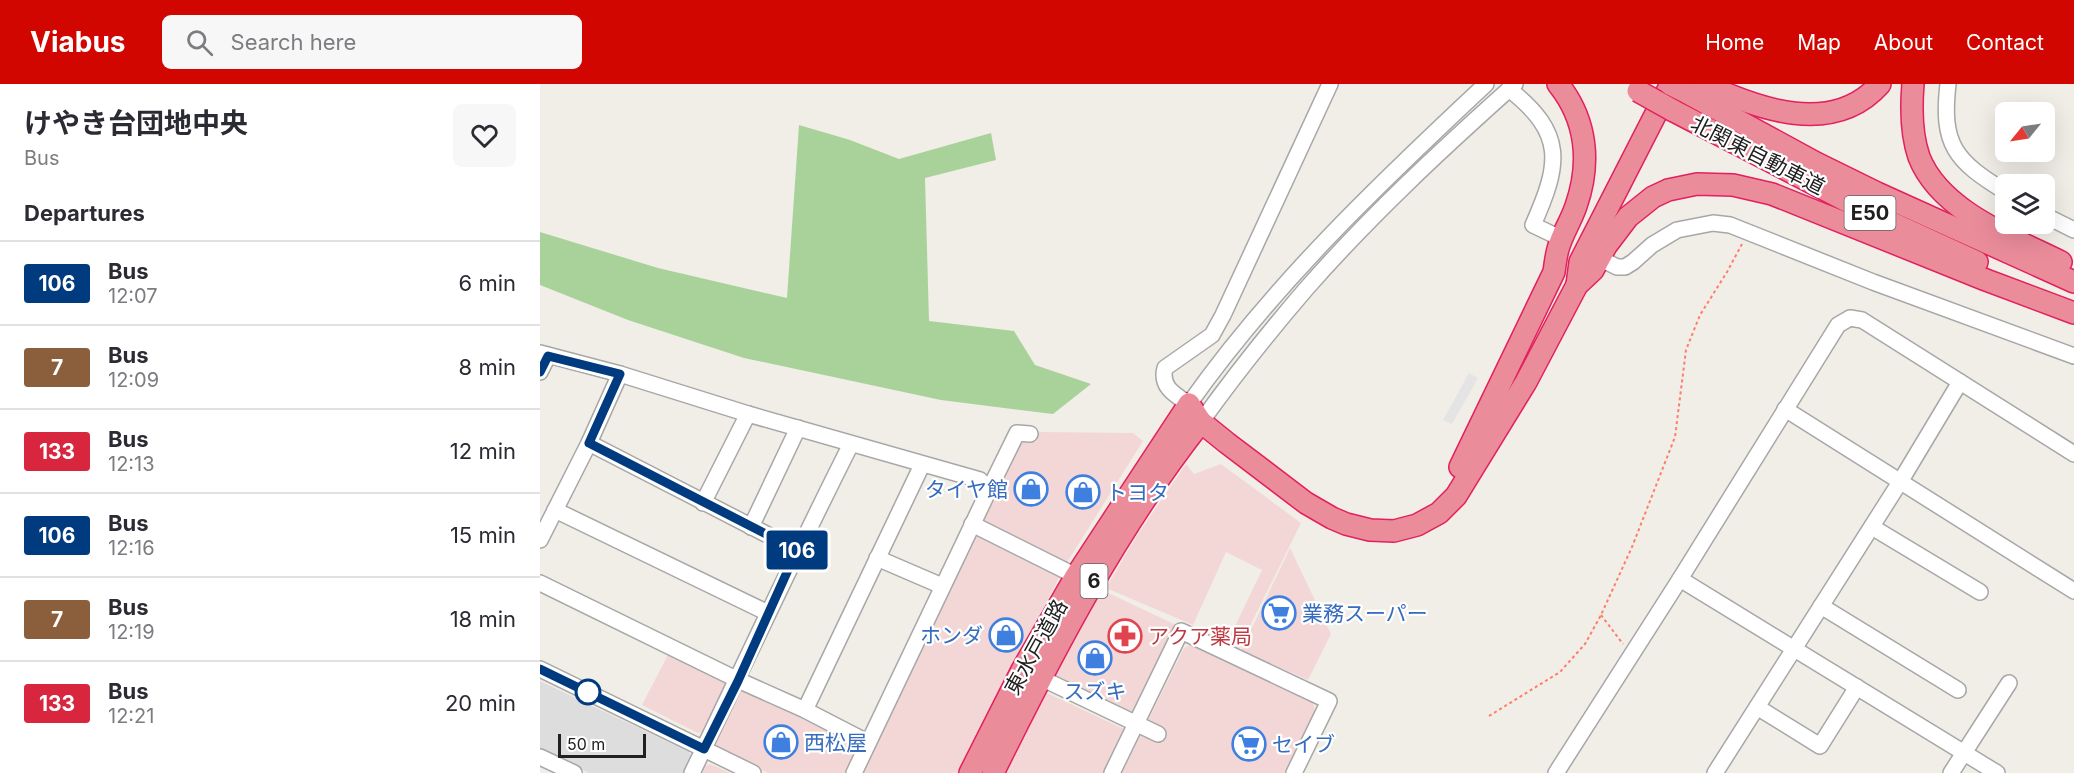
<!DOCTYPE html>
<meta charset="utf-8">
<style>
:root{--surface:#fff;--page:#f7f7f7;--text:#2b2b33;--muted:#7c7c81;--line:#e1e1e2;--accent:#d10600}
body{margin:0;font-family:Inter,"Noto Sans JP",sans-serif;background:var(--page);color:var(--text);height:100vh;display:flex;flex-direction:column;font-size:22px;white-space:nowrap}
*{box-sizing:border-box;margin:0}
p{font-size:20px;color:var(--muted)}
.icon{flex:none;width:33px;height:33px;fill:none;stroke:currentColor;stroke-width:2;stroke-linecap:round;stroke-linejoin:round}
.map{position:relative;flex:1;overflow:hidden}
.details{display:flex;flex-direction:column;background:var(--surface);width:540px}
.details>*{flex:none}
.badge{padding:0 12px;border-radius:4px;font-size:21px;line-height:39px}
.needle{width:39px;rotate:240deg}
.tools{position:absolute;left:1455px;top:18px;display:grid;gap:12px}
.tools a{display:grid;place-items:center;width:60px;height:60px;border-radius:9px;background:var(--surface);box-shadow:0 6px 24px #0002;font-size:30px}
.scale{position:absolute;left:18px;bottom:15px;width:88px;box-sizing:border-box;padding-left:6px;border:3px solid #202020;border-top:0;font-size:16px;line-height:21px;white-space:nowrap;color:#202020;-webkit-text-stroke:4px #fff;paint-order:stroke}
.map>.badge{position:absolute;translate:-50% -50%;box-shadow:0 0 0 3px #fff}
h2{padding:0 24px;font-size:22px;line-height:54px}
.round{display:grid;place-items:center;flex:none;width:63px;height:63px;border-radius:9px;background:var(--page)}
.headline{display:flex;align-items:center;justify-content:space-between;height:102px;padding:0 24px}
h1{font-size:28px;font-weight:700;line-height:45px}
ul{padding:0;list-style:none}
li{display:flex;align-items:center;gap:18px;height:84px;padding:0 24px;border-top:2px solid var(--line)}
li div{flex:1}
li b{display:block;font-size:22px}
li em{font-style:normal}
li .badge{min-width:66px;font-weight:700;text-align:center}
header{display:flex;align-items:center;gap:36px;box-sizing:border-box;height:84px;padding:0 30px;background:var(--accent);color:#fff}
header strong{font-size:28px}
nav{display:flex;gap:33px;margin-inline-start:auto;font-size:21px}
.search{width:420px;height:54px;background:var(--page);display:flex;align-items:center;gap:15px;box-sizing:border-box;padding:0 21px;border-radius:9px;color:var(--muted);font-size:22px}
main{display:flex;flex:1;min-height:0}
.map>svg:first-child{display:block}
</style>
<header>
<strong>Viabus</strong>
<div class="search"><svg class="icon" aria-label="search" viewBox="0 0 24 24"><circle cx="10" cy="10" r="6"/><path d="M15 15l6 6"/></svg>Search here</div>
<nav><a>Home</a><a>Map</a><a>About</a><a>Contact</a></nav>
</header>
<main>
<section class="details">
<div class="headline"><div><h1>けやき台団地中央</h1><p>Bus</p></div><a class="round"><svg class="icon" aria-label="heart" viewBox="0 0 24 24"><path d="M12 20l-8-8c-3-5 5-10 8-4 3-6 11-1 8 4z"/></svg></a></div>
<h2>Departures</h2>
<ul>
<li><span class="badge" style="background:#003b80;color:#fff">106</span><div><b>Bus</b><p>12:07</p></div><em>6 min</em></li>
<li><span class="badge" style="background:#8b5e3c;color:#fff">7</span><div><b>Bus</b><p>12:09</p></div><em>8 min</em></li>
<li><span class="badge" style="background:#d7263d;color:#fff">133</span><div><b>Bus</b><p>12:13</p></div><em>12 min</em></li>
<li><span class="badge" style="background:#003b80;color:#fff">106</span><div><b>Bus</b><p>12:16</p></div><em>15 min</em></li>
<li><span class="badge" style="background:#8b5e3c;color:#fff">7</span><div><b>Bus</b><p>12:19</p></div><em>18 min</em></li>
<li><span class="badge" style="background:#d7263d;color:#fff">133</span><div><b>Bus</b><p>12:21</p></div><em>20 min</em></li>
</ul>
</section>
<div class="map">
<svg width="1534" height="689" viewBox="0 0 1534 689">
<rect width="100%" height="100%" fill="#f1eee7"/>
<path fill="#dedddd" d="M0,597L149,668L153,678L147,689H49L0,665Z"/>
<g fill="#f2d7d6">
<path d="M498,348L593,349L603,357L526,480L440,439L480,357L496,358Z"/>
<path d="M646,380L654,390L681,380L761,439L699,564L687,559L722,486L686,468L653,541L566,504L596,453Z"/>
<path d="M438,446L522,488L417,689H319Z"/>
<path d="M750,464L791,550L768,596L701,567Z"/>
<path d="M562,506L636,541L594,629L515,592Z"/>
<path d="M652,560L773,619L775,627L744,689H582L644,564Z"/>
<path d="M130,567L186,596L188,603L168,646L158,649L102,621Z"/>
<path d="M199,605L319,662L306,689H228L172,662Z"/>
<path d="M507,609L586,646L564,689H465Z"/>
<path d="M170,680L190,689H159L161,684Z"/>
</g>
<path fill="#a9d29a" d="M259,41L310,56L359,75L451,49L456,76L385,94L389,237L474,247L495,281L551,300L513,330L401,316L204,274L88,236L0,201V148L118,184L247,214Z"/>
<path fill="#e4e4e4" d="M929,289L938,294L912,340L903,336Z"/>
<g fill="none" stroke-linecap="round" stroke-linejoin="round">
<g stroke="#a7a7a7" stroke-width="18">
<g id="minor">
<path d="M790,0L683,231L672,251L625,284C620,303 635,311 649,320C733,201 839,100 946,0"/>
<path d="M1408,0C1401,61 1415,77 1466,108"/>
<path d="M969,5C1026,50 1020,80 993,141L1016,152"/>
<path d="M1504,131L1534,146"/>
<path d="M1069,179L1077,183H1085L1093,178L1112,161L1137,146L1173,139L1190,141L1333,198L1534,272"/>
<path d="M0,269L80,290L208,330L440,396L446,402L447,410L314,689"/>
<path d="M0,288L8,272"/>
<path d="M1245,325L1534,507"/>
<path d="M661,338C694,292 729,248 766,205C830,132 902,65 975,0"/>
<path d="M49,359L257,466"/>
<path d="M447,410L477,349L490,350"/>
<path d="M163,419L208,330"/>
<path d="M15,426L228,529"/>
<path d="M432,440L536,492"/>
<path d="M211,443L258,344"/>
<path d="M1332,443L1440,508"/>
<path d="M0,456L49,359L80,290"/>
<path d="M337,474L402,502"/>
<path d="M1140,495L1457,689"/>
<path d="M0,499L198,596L265,626L327,658"/>
<path d="M1281,522L1418,606"/>
<path d="M0,585L213,689"/>
<path d="M501,594L618,650"/>
<path d="M1217,623L1280,662L1317,603"/>
<path d="M265,626L382,381"/>
<path d="M0,673L34,689"/>
<path d="M152,689C205,579 256,469 311,360"/>
<path d="M572,689L641,547L789,617L754,689"/>
<path d="M1016,689L1140,495L1298,241L1310,234L1322,236L1534,370"/>
<path d="M1175,689L1360,398L1420,298"/>
<path d="M1411,689L1469,599"/>
</g>
</g>
<g stroke="#e3205d" stroke-width="24">
<g id="highway">
<path d="M1164,0C1218,25 1293,53 1340,0"/>
<path d="M1373,0C1371,24 1371,50 1379,73C1400,127 1473,154 1521,178"/>
<path d="M1142,6L1276,79L1337,109L1534,198"/>
<path d="M1132,26L1326,127L1437,178"/>
<path d="M1037,201L1040,178L1129,4"/>
<path d="M649,320L661,338L687,359L766,419L792,434L806,440L830,446L854,447L877,441L899,429L916,412L986,298L1037,201L1053,186L1066,162L1088,133L1113,113L1128,106L1157,100L1193,101L1232,110L1446,196L1534,229"/>
<path d="M920,383L1014,188C1015,181 1016,172 1018,165C1022,150 1031,137 1036,122C1051,79 1047,36 1018,0"/>
<path d="M430,689L482,586L536,492L649,320"/>
<path d="M453,689C513,568 577,444 661,338"/>
</g>
</g>
<g stroke="#ff7d6a" stroke-width="2" stroke-dasharray="3 3" stroke-linecap="butt">
<path d="M1061,531L1083,560"/>
<path d="M949,632L1020,588L1045,560L1061,531L1092,463L1135,353L1146,266L1160,231L1187,188L1202,160"/>
</g>
<use href="#minor" stroke="#fff" stroke-width="15"/>
<use href="#highway" stroke="#eb8c9b" stroke-width="21"/>
<g stroke="#e3205d" stroke-width="24" stroke-linecap="butt">
<g id="highway-bridge">
<path d="M1130,0L1142,6"/>
<path d="M1098,7L1132,26"/>
</g>
</g>
<use href="#highway-bridge" stroke="#eb8c9b" stroke-width="21"/>
</g>
<g fill="none" stroke-linecap="round" stroke-linejoin="round">
<g stroke="#fff" stroke-width="14">
<path id="line" d="M0,288L8,272L80,290L49,359L257,466L198,597L164,665L0,585"/>
</g>
<use href="#line" stroke="#003b80" stroke-width="9"/>
</g>
<defs>
<g id="shop-ring" transform="scale(1.725)"><circle r="9.5" fill="#fff" stroke="#3f7fe0" stroke-width="1.5"/><path d="M-5-2.5h2.3a2.7 3.5 0 0 1 5.4 0H5L5.5 6h-11ZM-1.5-2.5h3a1.5 2.3 0 0 0-3 0Z" fill="#3f7fe0"/></g>
<g id="supermarket-ring" transform="scale(1.725)"><circle r="9.5" fill="#fff" stroke="#3f7fe0" stroke-width="1.5"/><path d="M-6-5.5h2.5l.6 2H6L4.5 2H-2.5L-4.4-4H-6ZM-1.5 3.2a1.3 1.3 0 1 0 .1 0ZM3 3.2a1.3 1.3 0 1 0 .1 0Z" fill="#3f7fe0"/></g>
<g id="pharmacy-ring" transform="scale(1.725)"><circle r="9.5" fill="#fff" stroke="#e0444e" stroke-width="1.5"/><path d="M-2-6h4v4h4v4h-4v4h-4v-4h-4v-4h4Z" fill="#e0444e"/></g>
</defs>
<g fill-rule="evenodd">
<use href="#shop-ring" x="491" y="405"/>
<use href="#shop-ring" x="543" y="408"/>
<use href="#supermarket-ring" x="739" y="529"/>
<use href="#shop-ring" x="466" y="551"/>
<use href="#pharmacy-ring" x="585" y="552"/>
<use href="#shop-ring" x="555" y="574"/>
<use href="#shop-ring" x="241" y="658"/>
<use href="#supermarket-ring" x="709" y="660"/>
</g>
<circle fill="#fff" stroke="#003b80" stroke-width="3" cx="48" cy="608" r="12"/>
<g text-anchor="middle" dominant-baseline="central" stroke-width="4.5" stroke-linejoin="round" paint-order="stroke">
<g fill="#fff" stroke="#636363" stroke-width="1.5">
<rect x="1304.5" y="112" width="51" height="34" rx="4.5"/>
<rect x="540.5" y="480" width="27" height="34" rx="4.5"/>
</g>
<g font-size="20" font-weight="bold" fill="#202020">
<text x="1330" y="129">E50</text>
<text x="554" y="497">6</text>
</g>
<g font-size="21" fill="#202020" stroke="#fff">
<text transform="translate(1218 71) rotate(27)">北関東自動車道</text>
<text transform="translate(496 563) rotate(-61)">東水戸道路</text>
</g>
<g font-size="21" fill="#366cbe" stroke="#fff" text-anchor="start">
<text x="468" y="405" text-anchor="end">タイヤ館</text>
<text x="566" y="408">トヨタ</text>
<text x="762" y="529">業務スーパー</text>
<text x="443" y="551" text-anchor="end">ホンダ</text>
<text x="555" y="607" text-anchor="middle">スズキ</text>
<text x="264" y="658">西松屋</text>
<text x="732" y="660">セイブ</text>
</g>
<g font-size="21" fill="#be3a42" stroke="#fff" text-anchor="start">
<text x="608" y="552">アクア薬局</text>
</g>
</g>
</svg>
<div class="tools">
<a><svg class="needle" viewBox="-14 -14 28 28"><path d="M0-13l5 13h-10z" fill="#e53935"/><path d="M0 13l5-13h-10z" fill="#7c7c81"/></svg></a>
<a><svg class="icon" aria-label="layers" viewBox="0 0 24 24"><path d="M12 4l9 5-9 5-9-5zM3 14l9 5 9-5"/></svg></a>
</div>
<div class="scale">50 m</div>
<b class="badge" style="left:257px;top:466px;background:#003b80;color:#fff">106</b>
</div>
</main>
